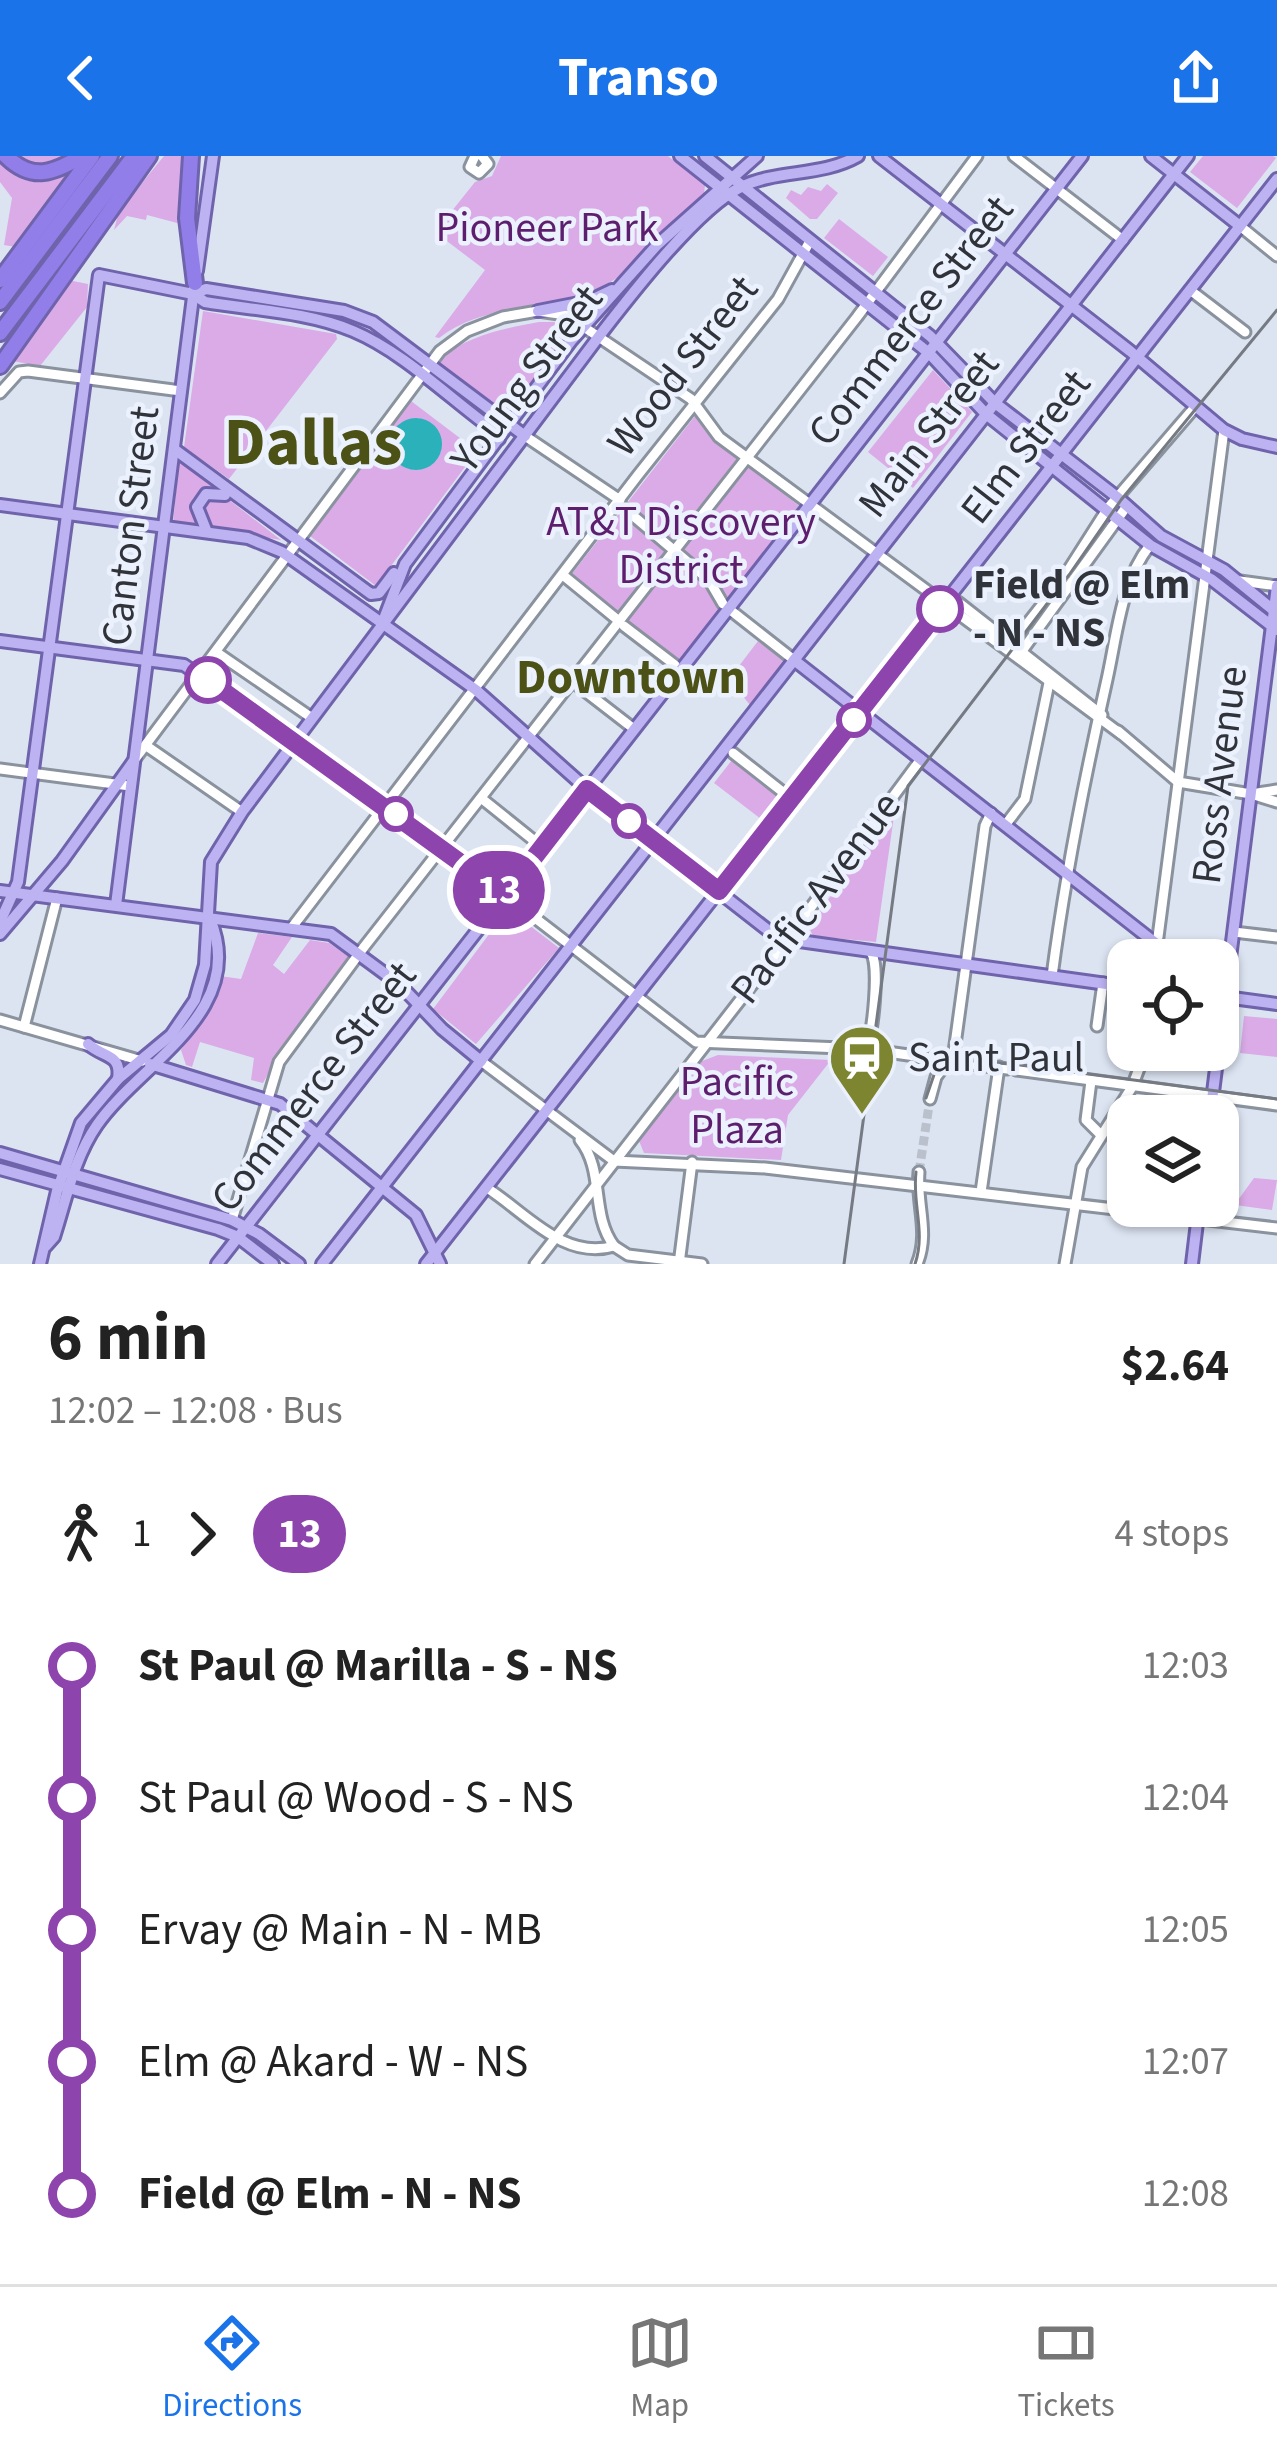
<!DOCTYPE html>
<meta charset="utf-8">
<style>
:root{--surface:#fff;--page:#f2f2f2;--text:#222;--muted:#767676;--line:#e0e0e0;--accent:#1a73e8}
body{margin:0;font-family:"Source Sans 3",sans-serif;background:var(--page);color:var(--text);height:100vh;display:flex;flex-direction:column;font-size:45px;white-space:nowrap}
*{box-sizing:border-box;margin:0}
p{font-size:39px;color:var(--muted)}
.icon{flex:none;width:66px;height:66px;fill:none;stroke:currentColor;stroke-width:2;stroke-linecap:round;stroke-linejoin:round}
.map{position:relative;height:1108px;overflow:hidden}
.drawer{display:flex;flex-direction:column;background:var(--surface);flex:1}
.drawer>*{flex:none}
.badge{padding:0 24px;border-radius:39px;font-size:42px;line-height:78px}
.controls{position:absolute;left:1107px;top:783px;display:grid;gap:24px}
.controls a{display:grid;place-items:center;width:132px;height:132px;border-radius:24px;background:var(--surface);box-shadow:0 3px 9px #0004;font-size:60px}
.map>.badge{position:absolute;translate:-50% -50%;box-shadow:0 0 0 6px #fff}
.legs{display:flex;align-items:center;gap:18px;height:132px;padding:0 48px;font-size:39px}
.legs p{margin-inline-start:auto}
.head{display:flex;align-items:center;justify-content:space-between;height:204px;padding:0 48px}
h1{font-size:66px;font-weight:700;line-height:90px}
ul{padding:0 48px;list-style:none}
li{display:flex;align-items:center;gap:42px;height:132px;font-size:45px}
li i{display:grid;place-items:center;width:18px;height:100%;margin:0 15px;background:currentColor}
li i::after{content:'';width:30px;height:30px;margin:-15px;border:9px solid;border-radius:50%;background:var(--surface)}
li p{margin-inline-start:auto}
li:first-child i{background:linear-gradient(#0000 50%,currentColor 0)}
li:last-child i{background:linear-gradient(currentColor 50%,#0000 0)}
header{display:flex;justify-content:space-between;align-items:center;height:156px;padding:0 48px;background:var(--accent);color:#fff;font-size:54px;font-weight:700}
.dock{display:flex;justify-content:space-around;align-items:center;height:168px;border-top:3px solid var(--line);background:var(--surface);font-size:33px;color:var(--muted)}
.dock a{display:grid;justify-items:center;gap:6px}
.dock .active{color:var(--accent)}
.map>svg:first-child{display:block}
</style>
<header><svg class="icon" aria-label="back" viewBox="0 0 24 24"><path d="M15 5l-7 7 7 7"/></svg>Transo<svg class="icon" aria-label="share" viewBox="0 0 24 24"><path d="M12 15V3M7 8l5-5 5 5M5 13v7h14v-7"/></svg></header>
<div class="map">
<svg width="1277" height="1108" viewBox="0 0 1277 1108">
<rect width="100%" height="100%" fill="#dce4f2"/>
<g fill="#daabe7" fill-rule="evenodd">
<path d="M0,0H79L16,91L4,89L12,42L0,26Z"/>
<path d="M164,0H185L180,42L181,68L147,59L146,64L127,60L114,74L119,55Z"/>
<path d="M501,0H668L705,29L704,39C673,69 639,114 599,132C546,157 488,145 439,182L435,181L485,114L435,76L475,26L492,20Z"/>
<path d="M1203,0H1273L1276,2L1237,52L1190,16Z"/>
<path d="M827,28L838,37L817,63H810L786,42L791,34L801,39L808,31L821,35Z"/>
<path d="M839,63L888,101L873,120L824,82Z"/>
<path d="M68,124L88,128L87,151L40,210L7,204Z"/>
<path d="M203,155L336,178L337,183L229,323L184,291Z"/>
<path d="M539,166H554L570,174L513,252L501,256L442,210L439,203C470,179 502,173 539,166Z"/>
<path d="M933,214L972,256L913,332L868,296Z"/>
<path d="M411,245L477,295L376,430L310,380ZM419,262L435,270L441,295C433,314 414,319 397,307L390,286L401,267Z"/>
<path d="M695,260L717,284L799,350L674,513L564,428Z"/>
<path d="M179,305L281,384L173,367Z"/>
<path d="M758,485L784,505L750,549L729,523Z"/>
<path d="M732,604L778,640L761,663L714,627Z"/>
<path d="M896,646L876,786L813,780L809,771Z"/>
<path d="M508,753L559,792L476,888L433,853Z"/>
<path d="M258,777L292,781L273,809L284,818L310,784L329,787L351,802L279,898L263,927L251,924L254,902L200,886L192,911L186,909L181,894L207,857L220,820L241,823Z"/>
<path d="M1244,860L1277,863V901L1240,897Z"/>
<path d="M718,899L831,904L788,959L781,1004L644,997L639,985L702,905Z"/>
<path d="M1254,1022L1277,1024L1272,1054L1220,1047L1238,1044Z"/>
</g>
<circle fill="#2ab1ba" cx="416" cy="288" r="26"/>
<g fill="none" stroke-linecap="round" stroke-linejoin="round">
<path stroke="#bac1cd" stroke-width="9" stroke-dasharray="9 4.5" stroke-linecap="butt" d="M919,1016L930,943"/>
<g stroke="#8a929e" stroke-width="15">
<g id="minor">
<path d="M475,0L470,11L479,17L488,8L482,0"/>
<path d="M1014,0L1123,84"/>
<path d="M1240,70L1277,100"/>
<path d="M1190,134L1245,176"/>
<path d="M0,237L19,216L28,215L181,235"/>
<path d="M525,280L620,344"/>
<path d="M624,352L709,424L723,448"/>
<path d="M564,420L619,465"/>
<path d="M1240,425L1277,430"/>
<path d="M945,447L958,446L1102,559"/>
<path d="M729,453L794,504"/>
<path d="M624,470L675,509"/>
<path d="M1009,491L1064,421L1108,352L1195,251"/>
<path d="M216,496L312,562"/>
<path d="M1019,499L1127,350"/>
<path d="M572,525L634,573"/>
<path d="M1118,575L1178,626L1251,638L1277,646"/>
<path d="M295,585L443,691L696,886L866,893L1007,913"/>
<path d="M148,591L242,656"/>
<path d="M733,597L784,637"/>
<path d="M135,603L440,195L467,175L503,161L538,155L566,159L691,243L719,281L1121,578"/>
<path d="M0,613L130,630"/>
<path d="M1251,638L1277,634"/>
<path d="M481,642L542,691"/>
<path d="M1006,668L1025,643L1049,527"/>
<path d="M293,770L638,319L778,143L810,85"/>
<path d="M1234,776L1277,781"/>
<path d="M1155,804L1224,274"/>
<path d="M1052,820C1065,721 1084,625 1106,528C1117,481 1120,427 1150,389"/>
<path d="M0,864L142,905"/>
<path d="M1097,870L1103,827"/>
<path d="M24,871L57,742"/>
<path d="M866,893C873,877 880,810 871,796"/>
<path d="M481,905L614,1005L765,1012L1277,1072"/>
<path d="M1016,914L1277,949"/>
<path d="M1091,925L1086,964L1101,979"/>
<path d="M930,943L936,921L954,896L985,670L991,657"/>
<path d="M580,984C605,1015 590,1058 614,1090"/>
<path d="M487,1032C525,1056 564,1105 614,1090L628,1099L702,1108"/>
<path d="M981,1036L999,911"/>
<path d="M232,1064L279,906L364,791L857,161L977,0"/>
<path d="M535,1108L783,789L921,603"/>
<path d="M679,1108L692,1006"/>
<path d="M917,1108C930,1076 916,1049 919,1016"/>
<path d="M1065,1108L1082,1011L1132,931L1146,894"/>
</g>
</g>
<g stroke="#6f64ab" stroke-width="16">
<g id="major">
<path d="M680,0L929,197L986,258L1150,389L1211,423L1277,474"/>
<path d="M705,0L930,180L995,247L1117,341L1161,380L1224,414L1277,457"/>
<path d="M879,0L1130,195L1224,274L1242,283L1277,291"/>
<path d="M1151,0L1240,70"/>
<path d="M197,115L213,0"/>
<path d="M193,138L206,133L344,155L373,166L525,280"/>
<path d="M538,155L589,145L612,134"/>
<path d="M174,293L371,438L379,437L394,417"/>
<path d="M0,349L248,382L282,396L476,534L587,633L778,782L1128,831"/>
<path d="M207,376L197,351L206,338L225,339"/>
<path d="M382,468L405,408L571,185L657,89L757,0"/>
<path d="M0,485L184,509L295,585"/>
<path d="M794,504L1177,804"/>
<path d="M0,735L331,778L399,828L442,873L481,905"/>
<path d="M116,749L194,133"/>
<path d="M0,766L18,726L99,119L193,138L205,146C253,154 308,156 353,175C403,196 448,241 492,273L499,283"/>
<path d="M0,778L62,705L133,606"/>
<path d="M1218,836L1225,841L1277,848"/>
<path d="M88,888C103,902 122,897 118,923"/>
<path d="M150,908L280,948L416,1059L440,1108"/>
<path d="M1210,960L1277,430"/>
<path d="M0,997L232,1064L259,1078L299,1108"/>
<path d="M0,1013L218,1073L238,1081L273,1108"/>
<path d="M46,1090L54,1081C66,1044 74,1002 97,969C139,908 249,856 210,763"/>
<path d="M40,1108L57,1035L81,967L118,923L171,879L195,844L205,809L211,706L242,656L600,179C631,139 697,53 741,31C778,13 821,21 858,0"/>
<path d="M217,1108L1082,0"/>
<path d="M322,1108L1188,0"/>
<path d="M426,1108L1277,23"/>
<path d="M1192,1108L1199,1050"/>
</g>
</g>
<g stroke="#6f64ab" stroke-width="20">
<g id="highway">
<path d="M6,0C32,26 54,17 82,0"/>
<path d="M191,0L187,62L195,127"/>
<path d="M0,124L92,0"/>
<path d="M0,146L110,0"/>
<path d="M0,177L134,0"/>
<path d="M0,210L149,0"/>
</g>
</g>
<use href="#minor" stroke="#fff" stroke-width="9"/>
<use href="#major" stroke="#bdb2f2" stroke-width="10"/>
<use href="#highway" stroke="#917ee9" stroke-width="14"/>
<g stroke="#757a83" stroke-width="3">
<path d="M1020,909L1277,943"/>
<path d="M926,942L936,913L947,903L1010,908"/>
<path d="M844,1108L908,630L1069,419L1121,344L1277,154"/>
<path d="M915,1108C926,1076 912,1048 916,1016"/>
</g>
</g>
<g fill="none" stroke-linecap="round" stroke-linejoin="round">
<g stroke="#fff" stroke-width="27">
<path id="line-1" d="M208,524L505,739L587,633L719,735L940,453"/>
</g>
<use href="#line-1" stroke="#8e44ad" stroke-width="18"/>
</g>
<defs>
<g id="station-pin" transform="scale(3.45)"><path d="M0 17L-7.5 6A9.5 9.5 0 1 1 7.5 6Z" fill="#7e8531" stroke="#ebf1fd"/><path d="M-3-6H3Q5-6 5-4V2Q5 4 3 4L4.5 6H3L1.5 4h-3L-3 6H-4.5L-3 4Q-5 4-5 2V-4Q-5-6-3-6ZM-3.5-4v3h7v-3ZM-3.5 1v1.5H-2V1ZM2 1v1.5H3.5V1Z" fill="#fff"/></g>
</defs>
<g fill-rule="evenodd">
<use href="#station-pin" x="862" y="902"/>
</g>
<g fill="#fff" stroke="#8e44ad" stroke-width="6">
<circle cx="940" cy="453" r="21"/>
<circle cx="208" cy="524" r="21"/>
<circle cx="854" cy="564" r="15"/>
<circle cx="396" cy="658" r="15"/>
<circle cx="629" cy="665" r="15"/>
</g>
<g text-anchor="middle" dominant-baseline="central" stroke-width="9" stroke-linejoin="round" paint-order="stroke">
<g font-size="42" fill="#5e1e6e" stroke="#ebf1fd">
<text x="547" y="72">Pioneer Park</text>
<text x="681" y="366">AT&amp;T Discovery<tspan x="681" dy="48">District</tspan></text>
<text x="737" y="926">Pacific<tspan x="737" dy="48">Plaza</tspan></text>
</g>
<g font-size="42" fill="#303339" stroke="#ebf1fd">
<text transform="translate(911 165) rotate(-52)">Commerce Street</text>
<text transform="translate(683 210) rotate(-52)">Wood Street</text>
<text transform="translate(527 223) rotate(-53)">Young Street</text>
<text transform="translate(929 278) rotate(-52)">Main Street</text>
<text transform="translate(1026 291) rotate(-52)">Elm Street</text>
<text transform="translate(131 370) rotate(-83)">Canton Street</text>
<text transform="translate(1220 619) rotate(-83)">Ross Avenue</text>
<text transform="translate(816 742) rotate(-53)">Pacific Avenue</text>
<text transform="translate(314 931) rotate(-52)">Commerce Street</text>
</g>
<g font-size="42" font-weight="bold" fill="#303339" stroke="#ebf1fd" text-anchor="start">
<text x="973" y="429">Field @ Elm<tspan x="973" dy="48">- N - NS</tspan></text>
</g>
<g font-size="42" fill="#303339" stroke="#ebf1fd" text-anchor="start">
<text x="908" y="902">Saint Paul</text>
</g>
<g font-size="48" font-weight="bold" fill="#4c5116" stroke="#ebf1fd">
<text x="631" y="522">Downtown</text>
</g>
<g font-size="66" font-weight="bold" fill="#4c5116" stroke="#ebf1fd">
<text x="313" y="287">Dallas</text>
</g>
</g>
</svg>
<div class="controls">
<a><svg class="icon" aria-label="locate" viewBox="0 0 24 24"><circle cx="12" cy="12" r="6"/><path d="M12 2v4M12 18v4M2 12h4M18 12h4"/></svg></a>
<a><svg class="icon" aria-label="layers" viewBox="0 0 24 24"><path d="M12 4l9 5-9 5-9-5zM3 14l9 5 9-5"/></svg></a>
</div>
<b class="badge" style="left:499px;top:734px;background:#8e44ad;color:#fff">13</b>
</div>
<section class="drawer">
<div class="head"><div><h1>6 min</h1><p>12:02 – 12:08 · Bus</p></div><b>$2.64</b></div>
<div class="legs"><svg class="icon" aria-label="walk" viewBox="0 0 24 24"><circle cx="13" cy="4" r="2"/><path d="M13 8l-2 6 4 7M11 14l-3 7M7 12l3-4h3l4 4"/></svg>1<svg class="icon" aria-label="forward" viewBox="0 0 24 24"><path d="M9 5l7 7-7 7"/></svg><b class="badge" style="background:#8e44ad;color:#fff">13</b><p>4 stops</p></div>
<ul>
<li><i style="color:#8e44ad"></i><b>St Paul @ Marilla - S - NS</b><p>12:03</p></li>
<li><i style="color:#8e44ad"></i><span>St Paul @ Wood - S - NS</span><p>12:04</p></li>
<li><i style="color:#8e44ad"></i><span>Ervay @ Main - N - MB</span><p>12:05</p></li>
<li><i style="color:#8e44ad"></i><span>Elm @ Akard - W - NS</span><p>12:07</p></li>
<li><i style="color:#8e44ad"></i><b>Field @ Elm - N - NS</b><p>12:08</p></li>
</ul>
</section>
<nav class="dock">
<a class="active"><svg class="icon" aria-label="directions" viewBox="0 0 24 24"><path d="M12 3l9 9-9 9-9-9zM9 14v-3h6M13 9l2 2-2 2"/></svg>Directions</a>
<a><svg class="icon" aria-label="map" viewBox="0 0 24 24"><path d="M3 6l6-2 6 2 6-2v14l-6 2-6-2-6 2zM9 4v14M15 6v14"/></svg>Map</a>
<a><svg class="icon" aria-label="tickets" viewBox="0 0 24 24"><path d="M3 7h18v10H3zM15 7v10"/></svg>Tickets</a>
</nav>
